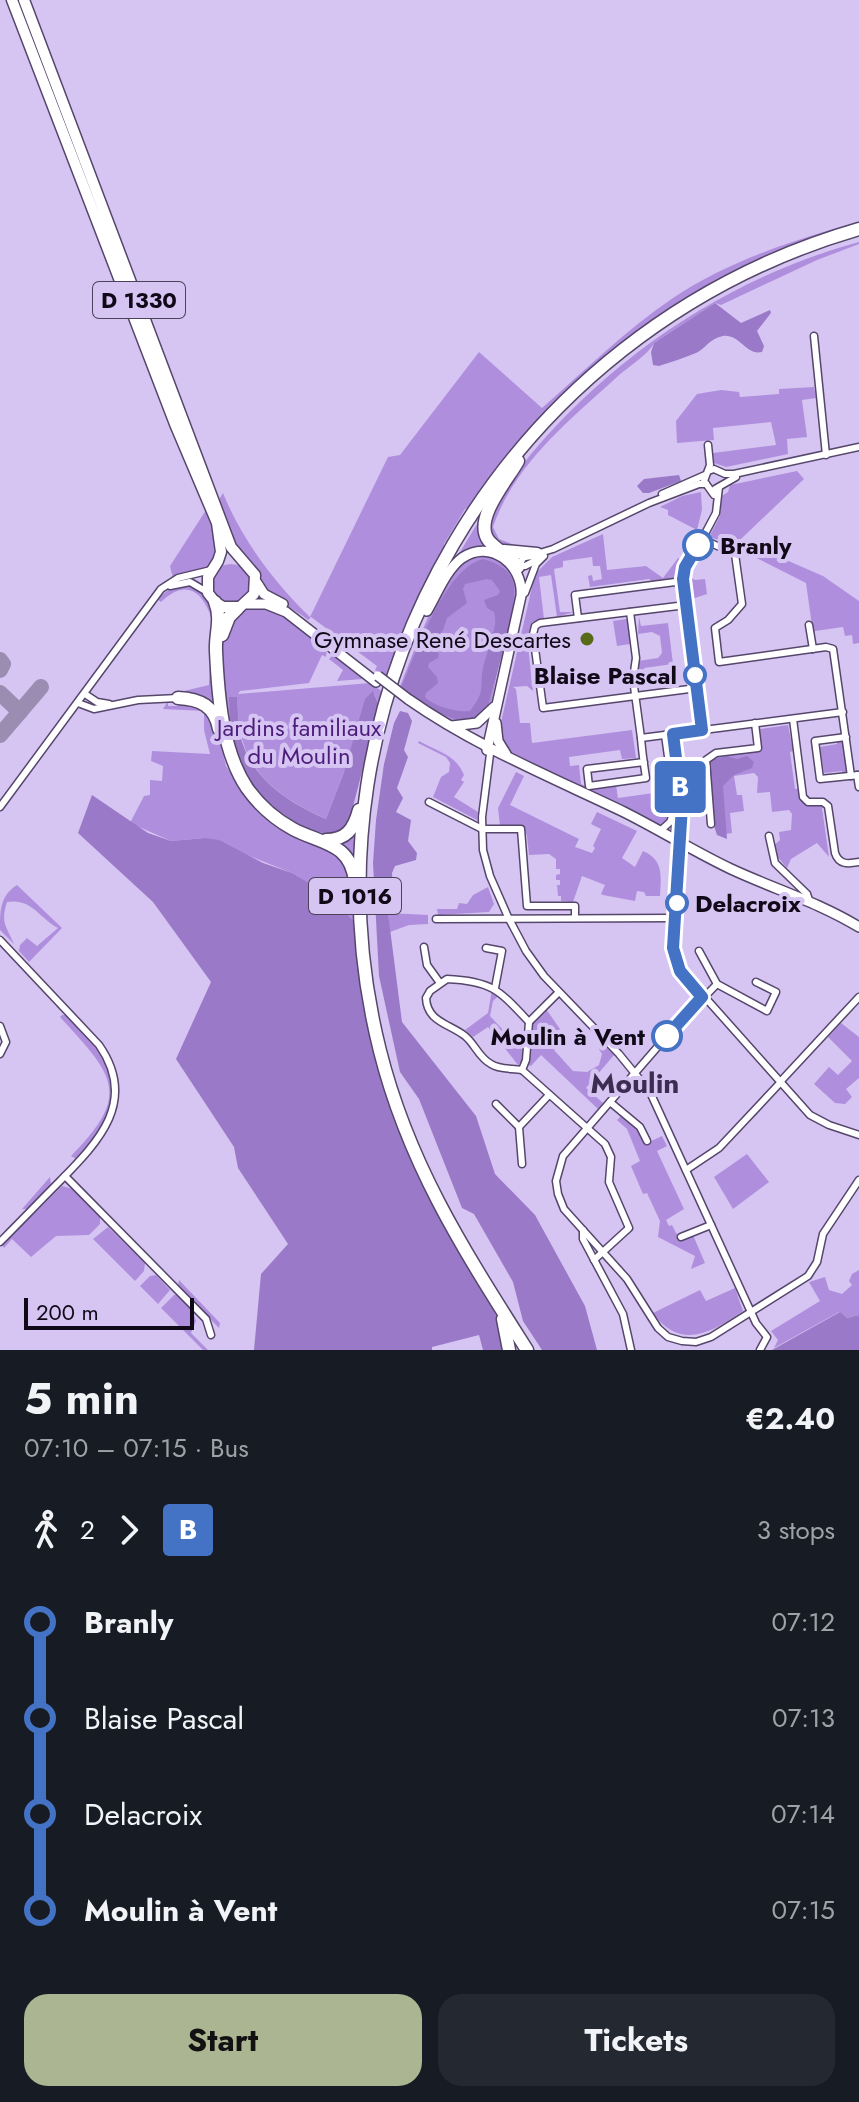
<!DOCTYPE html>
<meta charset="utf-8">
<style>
:root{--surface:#171b24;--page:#242831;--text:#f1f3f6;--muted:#9ea1a6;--accent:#abb592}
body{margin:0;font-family:Jost,sans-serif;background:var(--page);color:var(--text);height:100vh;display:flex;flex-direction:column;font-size:30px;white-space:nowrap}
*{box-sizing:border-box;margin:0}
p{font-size:26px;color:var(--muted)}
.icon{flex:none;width:44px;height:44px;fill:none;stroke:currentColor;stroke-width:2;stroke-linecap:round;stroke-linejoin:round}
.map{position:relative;height:1350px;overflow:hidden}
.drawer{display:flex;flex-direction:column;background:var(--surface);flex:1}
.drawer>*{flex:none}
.badge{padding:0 16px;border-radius:6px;font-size:28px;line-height:52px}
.scale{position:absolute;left:24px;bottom:20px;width:170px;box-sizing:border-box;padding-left:8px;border:4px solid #100a18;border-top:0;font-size:22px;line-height:28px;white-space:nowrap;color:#100a18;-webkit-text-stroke:6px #d6c5f2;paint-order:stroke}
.map>.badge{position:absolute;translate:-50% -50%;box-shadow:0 0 0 4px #fff}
.legs{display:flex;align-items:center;gap:12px;height:88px;padding:0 24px;font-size:26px}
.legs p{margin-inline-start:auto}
.head{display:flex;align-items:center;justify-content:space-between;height:136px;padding:0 24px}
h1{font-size:44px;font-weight:700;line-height:60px}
.primary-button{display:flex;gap:16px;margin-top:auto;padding:16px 24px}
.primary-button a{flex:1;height:92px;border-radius:24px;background:var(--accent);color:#111;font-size:32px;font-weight:700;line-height:92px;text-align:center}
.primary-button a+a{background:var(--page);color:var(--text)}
ul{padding:0 24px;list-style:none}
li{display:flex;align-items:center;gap:28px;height:96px;font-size:30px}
li i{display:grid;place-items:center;width:12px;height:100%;margin:0 10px;background:currentColor}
li i::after{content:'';width:20px;height:20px;margin:-10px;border:6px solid;border-radius:50%;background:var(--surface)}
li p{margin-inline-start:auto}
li:first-child i{background:linear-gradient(#0000 50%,currentColor 0)}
li:last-child i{background:linear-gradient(currentColor 50%,#0000 0)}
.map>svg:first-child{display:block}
</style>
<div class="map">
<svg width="859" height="1350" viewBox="0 0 859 1350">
<rect width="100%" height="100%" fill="#d6c5f2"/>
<g fill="#af8fdd">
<path d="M859,222V227C692,273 572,369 470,507L465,509L444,544V552L405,633L389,680L375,670L377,666L311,617L308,620C295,609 279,602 266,592C243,575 227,529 217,503L223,493C242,540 274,582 310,617L388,457L400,455L479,352L542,408C585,370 626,330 673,298C728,261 796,239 859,222Z"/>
<path d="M859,242V244L817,260L721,305L715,303L654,343C650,353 627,368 618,376C569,421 515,463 493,527L499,539L531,551L510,550L491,540L489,514C503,494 516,473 531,454C617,352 731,277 859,242Z"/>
<path d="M814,387L816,398L802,400L807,437L787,439L788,454L726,467L714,463L713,453L776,445L771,422L713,428L714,440L677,443L676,421L697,394L721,390L739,392L740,397L779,394V389Z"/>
<path d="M797,471L804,479L741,539L739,546L709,537L720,516L722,496L728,492L730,485Z"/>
<path d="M701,492L702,510L697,530L668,515V510L660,507L682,496Z"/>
<path d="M206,510L210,511C213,528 227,561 204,570C194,574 183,574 173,578L170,566Z"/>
<path d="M480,519L493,547L454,562Z"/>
<path d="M603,534L607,570L646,566L663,578L678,558L683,560C673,580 678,579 655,583L649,579L590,587L588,576L592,575L593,581L602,579L600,566H593L592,557L563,561V567L554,569L560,612H574L557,617L551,575L539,577L544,619L532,622L527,637L533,691L527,686L513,687L516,689L520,723H530L532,743L632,730L636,758L622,759L620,750L569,757L570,766L579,765L581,784L590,788L616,785L618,798L654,793V786L668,785L669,816L664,823L658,825L513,755L504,745L499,731L535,574L552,557Z"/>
<path d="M749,544L823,576L859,601V643L853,644L852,635L845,636L843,627L815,631L814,640L806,583L745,552Z"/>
<path d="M484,554C537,562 513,608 504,642C499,662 495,684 491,704C477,719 467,723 447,719L399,689C412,658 437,584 461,564C468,558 475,556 484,554Z"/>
<circle cx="231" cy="584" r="20"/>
<path d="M691,578L695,580L705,579L707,594L692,599Z"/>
<path d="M194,585L203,590L215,609L220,721L182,694L184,691L209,685C209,670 214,625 210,614C199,586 182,582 161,602L157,599L173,586Z"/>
<path d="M251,606C258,607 269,607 276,609C296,617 309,639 327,648L326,657L322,655L309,683L240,691L238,694L370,683L383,692L379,706L374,693L326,819C288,802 251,779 241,735C238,723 238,710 237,698L232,738L229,736C224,696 204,628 251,606Z"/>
<path d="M639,617L641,626L668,623L673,664L644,668L645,675L636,676L638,661L658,658L662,653L660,636L652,632L638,634Z"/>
<path d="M627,619L630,644L617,646L613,621Z"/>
<path d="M332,656H335L347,667L364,677L363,679L337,681L343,670L329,659Z"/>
<path d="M168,701V706H178V701L202,706L216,724L226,766L245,795L338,852L350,873L355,922L322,890L292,873L205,838L171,841L130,823L144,796L150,795V780L162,781L163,766L151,761L152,751L210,754L204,730V711L163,709Z"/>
<path d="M788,725L793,751L790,752L795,789H798C802,812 811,801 825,807L822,808L829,857L817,843L791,859L787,868L776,855L773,846L780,840L779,832L791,830L792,814L789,810L772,812L770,792L757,793L758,777L754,773L734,776L737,795H742L744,811L730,813L732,833L725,834L718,826H714L710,794L712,758L758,751V748H762L760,729Z"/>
<path d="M837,740L843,741L848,772L843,776L842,771L824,773L820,747L837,744Z"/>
<path d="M419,741C439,752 456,755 464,775L461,780L464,782L454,797L478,812L477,820L433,797L441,777L449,772L450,763L446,757L418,743Z"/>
<path d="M516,772L524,776L510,805L579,839L575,847L592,853L595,848L593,846L601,829L591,824L597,812L637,831L622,858L635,867L643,851C664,860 661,876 660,896H646L644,892L637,891L635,901L603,895L601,894L605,885L582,876L573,902L561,901V896H558L557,885H560V880H556V875L560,874V869H556V859L549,854L529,855L527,836L524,828L516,825L500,826L498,808Z"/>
<path d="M359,824L357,867L337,842Z"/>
<path d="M17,885L62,928L29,962L19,951L20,945L27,938L37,946L58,928C39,918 32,898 7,902C0,923 7,927 14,944L0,930C0,910 0,896 17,885Z"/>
<path d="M488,887L494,904L489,912L438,915L437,909H457L459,903L467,904L473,895Z"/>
<path d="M388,913L428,915V924L409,925L390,932Z"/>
<path d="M492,990L500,994L493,1001L490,1016L518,1046L525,1045L524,1058L518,1065L488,1027L473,1037L465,1030L488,1013Z"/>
<path d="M546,1009L560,1029L550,1038L556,1048L554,1050L573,1071L587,1072L599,1065L602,1054L599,1049L605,1046L614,1055L586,1088L603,1103L598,1109L541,1055L531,1066L528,1065L533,1021Z"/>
<path d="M62,1015H66C77,1027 91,1038 100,1053C123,1090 107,1133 76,1159L71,1156C133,1093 113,1075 60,1017Z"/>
<path d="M841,1023L859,1037V1078L846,1089L852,1097L845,1104L835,1103L814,1084L829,1067L838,1075L852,1061L828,1037Z"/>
<path d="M621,1116L639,1132L645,1144L662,1136L667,1146L657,1151L684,1209L666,1220L669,1226L672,1225L676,1233L683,1238L693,1235L705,1263L691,1269L695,1256L658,1237L660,1221L647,1193L643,1194L631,1166L640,1161L627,1129L617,1120Z"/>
<path d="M747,1154L769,1182L733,1209L714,1177Z"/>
<path d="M50,1177L51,1185L28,1209H22Z"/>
<path d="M62,1186L73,1189L100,1216V1224L89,1235L56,1236L31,1257L12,1239L4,1248L2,1245Z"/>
<path d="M108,1227L145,1263L144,1271L135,1281L93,1239Z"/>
<path d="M859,1270V1315L847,1318L839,1312L774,1348L778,1340L771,1331L820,1301L809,1282L825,1277L829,1290L842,1294L852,1285L849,1281L852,1274Z"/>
<path d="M156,1275L170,1290L158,1304L140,1286L150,1276Z"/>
<path d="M179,1280L220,1323L219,1328L178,1286Z"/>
<path d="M735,1288L743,1311C710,1334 680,1350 653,1313L700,1290L706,1301Z"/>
<path d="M174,1295H179L192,1309L196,1321L191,1333L208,1350H203L161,1308Z"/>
</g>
<g fill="#9a79c8" fill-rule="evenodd">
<path d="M715,303L741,323L770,310L771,313L757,331L764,346L762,352C746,356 740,334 723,336C710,338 705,349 696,353C684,358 671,362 659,366L653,365L651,352L654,343Z"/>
<path d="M679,475L681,481L649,493H643L637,486L644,479Z"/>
<path d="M483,559C495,563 508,567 513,581C520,602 494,681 488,706C467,740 423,703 401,688C415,655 444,569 483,559ZM487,579L492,580L500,591L498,595L484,600L487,608L494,612C496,620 496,631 490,637C490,650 485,657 483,668C479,691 486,690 470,711C458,713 433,706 425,697L426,693L438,683L437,677L428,667L429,663L438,658L439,654L431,644L443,630L447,618L467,603L463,589L465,584Z"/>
<path d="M373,691L379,706L349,822C326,855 269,806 252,785C246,778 242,767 238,758C230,739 230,718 229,697H237C238,710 238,723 240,735C251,779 288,802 326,819L344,772L365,699Z"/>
<path d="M400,711L408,713L412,721L404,750L408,757L397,788L403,798L396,812L411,820L408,841L417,853L416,860L395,866L392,873L394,907L388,913L402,1022L476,1116L495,1174L535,1215L585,1306L597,1350H542L523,1321L513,1282L474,1214L462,1208L419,1099L400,1072L379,976L373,863L376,820L384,764L394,723Z"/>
<path d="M727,756L737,759L747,756L754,762L752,768L734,775L723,786L727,839L717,835L714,826L709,766L711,760Z"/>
<path d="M92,795L148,833L171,841L205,838L219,840L263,863L292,873L322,890L355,922L363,994L385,1087L406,1144L442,1223L486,1294L501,1326L506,1350H483L479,1335L432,1347V1350H254L261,1274L288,1244L238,1168L234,1147L176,1059L211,982L153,902L78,833Z"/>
<path d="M840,1312L847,1318L859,1315V1350H772Z"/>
</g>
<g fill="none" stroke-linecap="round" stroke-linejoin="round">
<g stroke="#9b8db1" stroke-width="16">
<path d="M0,660L3,664L0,670"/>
<path d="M0,693L20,712"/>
<path d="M0,735L41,687"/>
</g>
<g stroke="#55466b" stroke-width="9">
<g id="street">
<path d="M814,336L826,455"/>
<path d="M708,445L710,465L704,481L714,495"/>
<path d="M708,471L714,469L725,474H734L859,447"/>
<path d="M715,489L736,477"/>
<path d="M662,494L705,475"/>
<path d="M702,539L735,554L742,604L728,620L715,628L719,662L826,647L833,649L851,776"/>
<path d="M516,566H525L539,559"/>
<path d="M519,566L523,558L553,549L649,503L699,484H706"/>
<path d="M170,586L190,582L207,592"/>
<path d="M525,593L536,564L544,556"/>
<path d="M686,605L540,623L535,626L533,634L543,708L697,688"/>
<path d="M630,612L636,658L633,679L641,738L843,712"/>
<path d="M578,618L575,595L683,581"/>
<path d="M809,625L813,649"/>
<path d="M85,694L97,702L109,704"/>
<path d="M78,703L94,709L138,700L178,698"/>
<path d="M793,719L803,797L808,802H823L828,806L835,853C839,865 848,864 859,862"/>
<path d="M702,730L683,575L716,513L719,487"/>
<path d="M673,734C678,771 683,807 682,845C680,878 666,938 678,967L810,1115L829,1125L859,1135"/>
<path d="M665,735L675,806V841L679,855"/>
<path d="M846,737L815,741L820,779L859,775"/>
<path d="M641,738C642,751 644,765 646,778L589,786L587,769L644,762"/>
<path d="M490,754L482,817L483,850L490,876L508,917L526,951L544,976L619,1054L650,1092L756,1323L767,1337L760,1350"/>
<path d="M857,775L859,787"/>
<path d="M429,802L482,829H521L527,906H575V917"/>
<path d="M0,807L161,589L178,578L211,570"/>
<path d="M711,824L706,760L716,753L758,748L755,723"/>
<path d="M660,831L670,822L673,814"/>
<path d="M769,836L775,863L807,894L809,900"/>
<path d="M436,919L675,918"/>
<path d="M0,940L99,1045C138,1101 99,1141 61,1180C41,1200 21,1221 0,1242"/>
<path d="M424,947L427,965L440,983"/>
<path d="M486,948L502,951L495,988"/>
<path d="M699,951L717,984L767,1011L776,992L756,982"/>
<path d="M717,984L667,1036L563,1156L556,1181L558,1194L564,1209L627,1279L658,1328L668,1337L682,1341L696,1342L711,1337L808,1276L817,1262L823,1234L859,1180"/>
<path d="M558,993L529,1022L526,1060L522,1070L605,1144L611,1157L609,1182L629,1228L594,1260"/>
<path d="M0,1026L6,1042L0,1054"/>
<path d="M522,1070C512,1068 500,1070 491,1064C479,1058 475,1044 465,1036C450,1024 427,1022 426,998L430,991L447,979C492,981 499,990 529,1022"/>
<path d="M780,1082L859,997"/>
<path d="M610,1102L640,1127L647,1141"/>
<path d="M496,1104L519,1127"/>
<path d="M522,1164L519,1127L549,1095"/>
<path d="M686,1170L719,1148L780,1083"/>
<path d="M65,1176L206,1319L211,1335"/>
<path d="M583,1230V1239L623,1314L631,1350"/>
<path d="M681,1237L711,1225"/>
</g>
</g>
<g stroke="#55466b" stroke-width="12">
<g id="secondary">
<path d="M257,583L264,594L283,604"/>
<path d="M247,604H266L286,612L376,682"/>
<path d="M427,611C437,594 446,570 462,558C490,538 524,565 521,596L487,750"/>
<path d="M408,699C475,746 551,777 624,812C660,830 695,852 731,869C774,889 818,902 859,927"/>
<path d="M496,723L498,741L506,754"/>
<path d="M452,726L477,723L494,707"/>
</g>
</g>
<g stroke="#55466b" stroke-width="13">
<path id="primary" d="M12,0L175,424L217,523L221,552L218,561L208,577V593L215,602L223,607H240L254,594L255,575L231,547L24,0"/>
</g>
<g stroke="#55466b" stroke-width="15">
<g id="highway">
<path d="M518,461C507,481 472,520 489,541C498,551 510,556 518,567"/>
<path d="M504,551L537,554"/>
<path d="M215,602C222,619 215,634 216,651C218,695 222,751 247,788C259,805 275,819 293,829C321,844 350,842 355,881"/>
<path d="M222,635L229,617L238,608"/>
<path d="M178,698C200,699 215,706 219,729"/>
<path d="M326,840C346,840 354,829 359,810"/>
<path d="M503,1319L509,1350"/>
<path d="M527,1350C465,1252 409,1166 380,1051C290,693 506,331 859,229"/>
</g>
</g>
<use href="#street" stroke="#fff" stroke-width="6"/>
<use href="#secondary" stroke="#fff" stroke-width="9"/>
<use href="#primary" stroke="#fff" stroke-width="10"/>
<use href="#highway" stroke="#fff" stroke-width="12"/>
<g stroke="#55466b" stroke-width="12" stroke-linecap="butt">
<path id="secondary-bridge" d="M378,676L408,699"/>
</g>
<use href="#secondary-bridge" stroke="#fff" stroke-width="9"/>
</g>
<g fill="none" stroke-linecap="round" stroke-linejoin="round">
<g stroke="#fff" stroke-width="18">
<path id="line-1" d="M667,1036L702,997L680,971L673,948L682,806L673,734L702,730L683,579L685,567L698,545"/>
</g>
<use href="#line-1" stroke="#4472c4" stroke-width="12"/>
</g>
<g fill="#fff" stroke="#4472c4" stroke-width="4">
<circle cx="698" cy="545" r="14"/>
<circle cx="695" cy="675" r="10"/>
<circle cx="677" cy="903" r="10"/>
<circle cx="667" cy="1036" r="14"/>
</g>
<circle fill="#566a17" stroke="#d6c5f2" stroke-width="3" cx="587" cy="639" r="8"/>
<g text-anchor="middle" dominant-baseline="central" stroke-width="8" stroke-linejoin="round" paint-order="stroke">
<g fill="#d6c5f2" stroke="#4b4259" stroke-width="2">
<rect x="93" y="282" width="92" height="36" rx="6"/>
<rect x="309" y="878" width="92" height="36" rx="6"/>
</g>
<g font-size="22" font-weight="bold" fill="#100a18">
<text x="139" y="300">D 1330</text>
<text x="355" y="896">D 1016</text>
</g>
<g font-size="24" font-weight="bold" fill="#100a18" stroke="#d6c5f2" text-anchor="start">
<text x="720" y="545">Branly</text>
<text x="677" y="675" text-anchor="end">Blaise Pascal</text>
<text x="695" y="903">Delacroix</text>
<text x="645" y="1036" text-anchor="end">Moulin à Vent</text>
</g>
<g font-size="24" fill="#100a18" stroke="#d6c5f2" text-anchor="end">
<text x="571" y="639">Gymnase René Descartes</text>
</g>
<g font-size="24" fill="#4d1d7b" stroke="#d6c5f2">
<text x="299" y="727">Jardins familiaux<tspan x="299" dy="28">du Moulin</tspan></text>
</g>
<g font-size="28" font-weight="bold" fill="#3b2c50" stroke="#d6c5f2">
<text x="635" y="1083">Moulin</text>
</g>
</g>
</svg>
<div class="scale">200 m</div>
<b class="badge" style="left:680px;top:787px;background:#4472c4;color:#fff">B</b>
</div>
<section class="drawer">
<div class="head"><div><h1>5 min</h1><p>07:10 – 07:15 · Bus</p></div><b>€2.40</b></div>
<div class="legs"><svg class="icon" aria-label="walk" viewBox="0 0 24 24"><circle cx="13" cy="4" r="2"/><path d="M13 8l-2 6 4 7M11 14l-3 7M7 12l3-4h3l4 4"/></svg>2<svg class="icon" aria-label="forward" viewBox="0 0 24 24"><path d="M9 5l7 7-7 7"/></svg><b class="badge" style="background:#4472c4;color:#fff">B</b><p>3 stops</p></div>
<ul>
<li><i style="color:#4472c4"></i><b>Branly</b><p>07:12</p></li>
<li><i style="color:#4472c4"></i><span>Blaise Pascal</span><p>07:13</p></li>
<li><i style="color:#4472c4"></i><span>Delacroix</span><p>07:14</p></li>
<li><i style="color:#4472c4"></i><b>Moulin à Vent</b><p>07:15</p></li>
</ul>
<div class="primary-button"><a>Start</a><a>Tickets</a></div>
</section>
